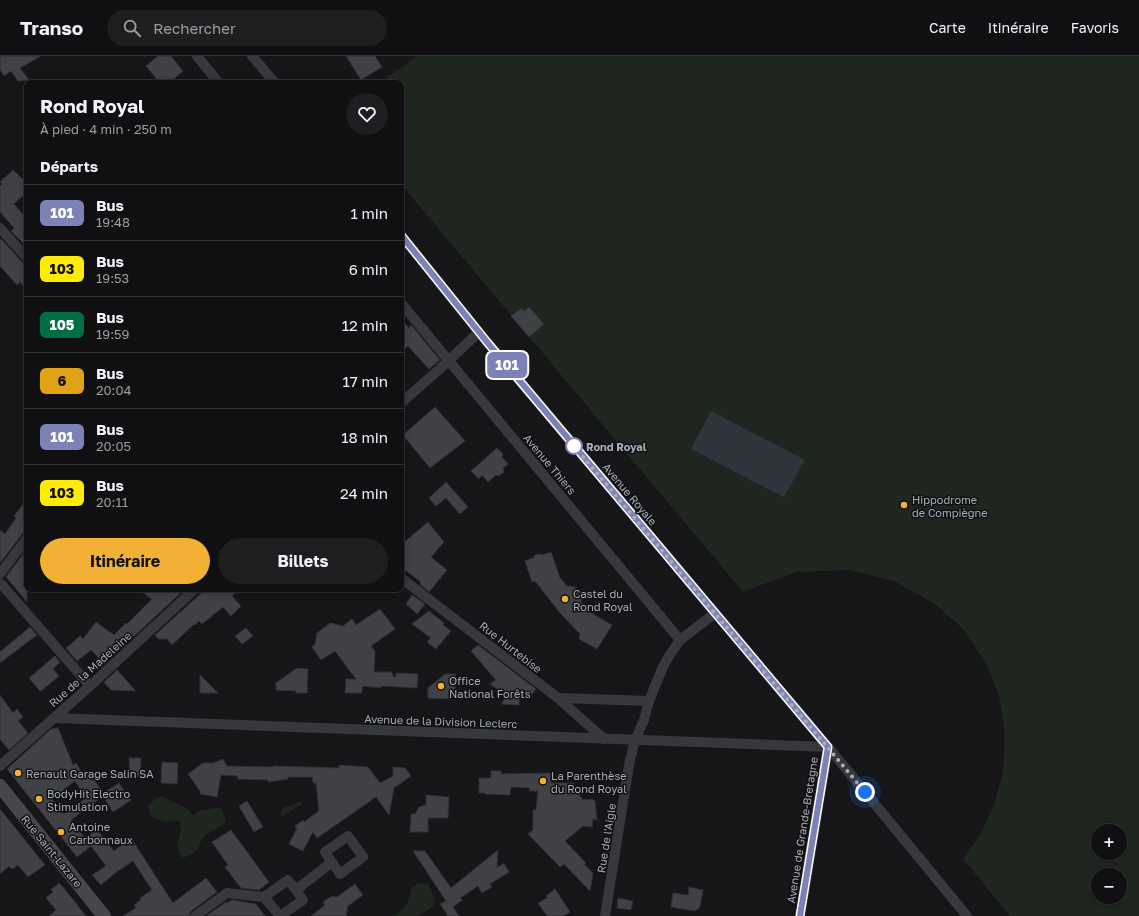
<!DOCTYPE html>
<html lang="fr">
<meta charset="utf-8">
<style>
:root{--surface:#101012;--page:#1e1e20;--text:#f1f3f6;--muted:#9c9d9f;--line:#303032;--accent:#f2b134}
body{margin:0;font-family:"Golos Text",sans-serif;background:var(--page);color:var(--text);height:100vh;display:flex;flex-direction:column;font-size:15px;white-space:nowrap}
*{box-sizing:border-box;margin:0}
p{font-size:13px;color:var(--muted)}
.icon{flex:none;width:22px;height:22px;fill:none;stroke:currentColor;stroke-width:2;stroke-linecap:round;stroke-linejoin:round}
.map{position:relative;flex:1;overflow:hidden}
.details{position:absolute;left:24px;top:24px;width:380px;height:512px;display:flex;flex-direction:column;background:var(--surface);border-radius:8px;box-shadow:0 2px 10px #0003,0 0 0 1px var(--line)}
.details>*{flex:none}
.badge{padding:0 8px;border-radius:6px;font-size:14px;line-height:26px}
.buttons{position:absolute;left:1091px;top:768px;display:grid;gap:8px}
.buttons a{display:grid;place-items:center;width:36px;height:36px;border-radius:50%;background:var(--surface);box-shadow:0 2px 10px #0003,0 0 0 1px var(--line);font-size:20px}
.you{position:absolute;width:20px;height:20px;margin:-10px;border:3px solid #fff;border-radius:50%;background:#1a73e8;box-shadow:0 0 0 6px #1a73e833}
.map>.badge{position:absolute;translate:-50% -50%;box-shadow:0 0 0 2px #fff}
h2{padding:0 16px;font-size:15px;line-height:36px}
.round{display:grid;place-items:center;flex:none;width:42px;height:42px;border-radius:21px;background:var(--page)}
.summary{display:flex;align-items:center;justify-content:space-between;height:68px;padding:0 16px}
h1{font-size:19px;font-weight:700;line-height:30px}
.primary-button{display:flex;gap:8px;margin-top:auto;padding:8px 16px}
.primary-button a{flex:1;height:46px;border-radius:24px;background:var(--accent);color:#111;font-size:16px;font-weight:700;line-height:46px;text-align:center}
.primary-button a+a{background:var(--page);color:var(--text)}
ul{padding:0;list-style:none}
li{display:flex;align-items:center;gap:12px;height:56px;padding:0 16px;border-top:1px solid var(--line)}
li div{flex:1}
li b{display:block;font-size:15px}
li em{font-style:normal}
li .badge{min-width:44px;font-weight:700;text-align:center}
header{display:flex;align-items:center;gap:24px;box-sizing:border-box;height:56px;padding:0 20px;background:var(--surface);border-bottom:1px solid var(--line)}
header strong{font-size:19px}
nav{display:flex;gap:22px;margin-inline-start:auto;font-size:14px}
.search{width:280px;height:36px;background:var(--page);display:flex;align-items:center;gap:10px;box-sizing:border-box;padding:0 14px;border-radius:22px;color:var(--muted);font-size:15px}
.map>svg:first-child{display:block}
</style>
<header>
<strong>Transo</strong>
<div class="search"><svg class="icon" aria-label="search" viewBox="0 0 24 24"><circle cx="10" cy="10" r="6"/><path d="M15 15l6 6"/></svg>Rechercher</div>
<nav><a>Carte</a><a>Itinéraire</a><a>Favoris</a></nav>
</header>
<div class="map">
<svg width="1139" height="860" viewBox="0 0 1139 860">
<rect width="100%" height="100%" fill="#161618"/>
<g fill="#1e261f" fill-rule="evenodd">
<path d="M417,0H1139V860H1010L963,803L981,777L994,749L1003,717L1005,677L999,640L987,609L963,573L935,548L894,525L849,514L796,516L743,536L401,128V27H379ZM1098,775H1120V797H1098ZM1098,819H1120V841H1098Z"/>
<path d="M161,740L188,753L193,759L199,755L221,751L226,765C220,773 210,774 203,782C200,785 200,790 197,794C194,798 187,800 183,802L178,795V785L181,775L179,765L164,766L151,760L148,750L155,743Z"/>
<path d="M300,745L302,748L281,761V754C286,749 294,750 300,745Z"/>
<path d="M418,827L428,828L435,843L433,851L417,860H392C407,853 409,845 412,831Z"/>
</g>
<path fill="#2c353c" d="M711,355L805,404L784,441L691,393Z"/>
<g fill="#404145" stroke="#303034" fill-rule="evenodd">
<path d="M0,0H41L20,12L29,24L18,25L11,15L4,20L0,14Z"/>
<path d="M158,0H171L183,15L169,27H160L146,10Z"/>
<path d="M346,0H375L382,11L361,24Z"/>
<path d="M13,114L27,127V136L14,148L27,163V184L23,187L11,175L14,172L0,156V130L2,128L0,126Z"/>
<path d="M1,183L22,206L27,210V235L20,226L17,229L0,210V184Z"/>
<path d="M529,251L544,268L529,281L511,260L522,252L524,255Z"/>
<path d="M401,263L409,272L411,269L440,304L429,313L408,290L401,296Z"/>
<path d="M435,351L465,385L430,412L403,379Z"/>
<path d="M497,392L503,398L502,401L508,408L503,412L504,416L499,420L496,419L488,426L482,419L479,423L471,415Z"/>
<path d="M446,426L468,451L460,458L446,442L436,450L429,442Z"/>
<path d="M27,443V476L22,478L0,507V474L5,478L16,462L14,460Z"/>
<path d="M428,466L444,486L431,501L447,514L429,536L420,528L421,526L401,511V489Z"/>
<path d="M27,493V546L6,521Z"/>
<path d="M551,496L560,522L567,530L575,531L582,540L581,546L588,555L612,569L597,593L579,583L580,578L560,557L535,525L532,526L525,505L533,502L535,499L539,498L543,499Z"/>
<path d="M138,533H185L104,608L91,594L77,605L66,592L80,580L83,583L96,566L114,579L126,567L127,568L152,543Z"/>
<path d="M206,533H240L232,540L241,550L231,560L223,551L202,568L199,565L195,569L194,568L172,589L167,583H158L155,579Z"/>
<path d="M412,539L425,548L417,558L406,548Z"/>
<path d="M380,553L395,573L371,590L375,595L374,616H391L395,622L396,617L418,618L417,632L381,630V632L362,630V637H345L346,623H356L335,595L321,604L312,591L315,589L317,577L330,567L343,570L352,563L356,569Z"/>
<path d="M429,555L444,567L443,569L451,575L436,593L427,586L431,582L412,568Z"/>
<path d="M30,571L37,579L0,607V596Z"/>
<path d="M246,572L253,580L242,588L235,580Z"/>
<path d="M478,589L536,633L529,642L520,635L519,649L501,648L507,640L490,628L496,624L471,595Z"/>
<path d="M55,600L60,606L53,613L59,620L41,635L39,634L29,622Z"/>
<path d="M297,612L308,613L307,637H296V635L276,634V627Z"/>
<path d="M117,614L136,635L111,634L104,626Z"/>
<path d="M445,618H456L455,634H451L450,643L428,642V632Z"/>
<path d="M200,619L218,637H200Z"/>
<path d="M0,639L13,657L17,653L23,661L18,665L28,677L9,694L0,683Z"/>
<path d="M58,672L73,709L76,707L85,721L90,718L103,737L119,727L131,744L113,756L103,740L71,764L85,782L97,774L114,795L131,782L173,847L206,822L217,836L191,855L189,860H123L136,852L134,849L141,844L140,842L152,834L133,805L115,817L101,829L92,819L106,810L91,790L77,801L7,713L51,673ZM75,725L86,742L64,758L52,743Z"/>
<path d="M129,702H141L140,721H130Z"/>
<path d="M223,703L227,710L273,711V710L339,712V709L368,711L380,727L393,720V711L405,712L411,720L394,732L389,759L376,741L317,782L313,776L303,795L289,788L297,772L295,770L303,764L304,766L319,755L316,727H313L312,721H288V723L268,726V724L238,723V720L221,719L217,741L200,738V735L188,718L203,707H213Z"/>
<path d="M162,706L178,707L177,728L161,727Z"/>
<path d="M491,715H501V718L551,717V727H574V732L583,744L592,743L595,745L597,764L593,763L592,771L583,770L565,785L586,807L584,808L593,817L590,835L564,808L560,811L528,778L533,774V754H536L538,735H529L530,732L511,731L510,739L485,738V737H479V722H491Z"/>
<path d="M426,739L449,741L448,762H428V776H410L411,758H415L419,751L426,749Z"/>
<path d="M247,745L263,771L254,776L239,750Z"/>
<path d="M0,753L45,809L28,821L18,809L12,813L9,810L0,818Z"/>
<path d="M231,774L269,826L259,834L241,832L225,811L228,809L212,786Z"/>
<path d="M498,794L497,812L504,807L509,816L490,828L492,831L482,837L478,830L460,842L462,844L453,851L459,860H448L440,848L446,845L413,795H425L451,832Z"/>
<path d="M59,827L63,831L86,860H49L56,854L46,842L53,836L51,834Z"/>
<path d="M355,828L363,839L348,850L346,860H311L325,849L323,846L332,840L337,841Z"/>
<path d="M689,831L703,834L700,851L695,855L671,851L673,837L688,839Z"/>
<path d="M555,833L570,856L563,860H547L538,847L547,842L546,840Z"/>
<path d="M618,842L633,845L631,854L617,852Z"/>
<path d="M232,844L256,848L265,860H206L226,846L227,847Z"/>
</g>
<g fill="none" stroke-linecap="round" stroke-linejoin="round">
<g stroke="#37383d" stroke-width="10">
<path d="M197,0L219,27"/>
<path d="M252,0L275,27"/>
<path d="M0,172L27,202"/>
<path d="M401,179L487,286L828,691L967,860"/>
<path d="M401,247L680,584"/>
<path d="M401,347L443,310L479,276"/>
<path d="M0,518L27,482"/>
<path d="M401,522L558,642L604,683"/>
<path d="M0,528L2,529L90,630"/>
<path d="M558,642L649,645"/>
<path d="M54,662L828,691"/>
<path d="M0,710L90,630L195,533"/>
<path d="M264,841L288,824L296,834L332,806L340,818L363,801L348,780L325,796L332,806"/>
<path d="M195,860L227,837L264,841L280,860"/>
<path d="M280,860L303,844L296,834"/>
<path d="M605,860L629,709L635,684L644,664L649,645L662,613L669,600L680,584L714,558"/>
<path d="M800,860L828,691"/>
</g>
<path stroke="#45474d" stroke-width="14" d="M0,730L104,860"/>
</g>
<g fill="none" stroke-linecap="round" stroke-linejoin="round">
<g stroke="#fff" stroke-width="9">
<path id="line" d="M401,179L487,286L828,691L800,860"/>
</g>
<use href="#line" stroke="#7d82b6" stroke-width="6"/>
<path stroke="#a8adb8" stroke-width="4" stroke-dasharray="0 7.2" d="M574,390L865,736"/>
</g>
<circle fill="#fff" stroke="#7d82b6" stroke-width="2" cx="574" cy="390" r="8"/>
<g fill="#f2b134" stroke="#111113" stroke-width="1.5">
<circle cx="904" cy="449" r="4"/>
<circle cx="565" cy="543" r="4"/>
<circle cx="441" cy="630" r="4"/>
<circle cx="18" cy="717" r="4"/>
<circle cx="543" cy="725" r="4"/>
<circle cx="39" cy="743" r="4"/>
<circle cx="61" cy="776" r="4"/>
</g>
<g text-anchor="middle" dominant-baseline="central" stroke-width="3" stroke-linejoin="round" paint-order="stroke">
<g font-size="11" font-weight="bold" fill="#a8adb8" stroke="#111113" text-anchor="start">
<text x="586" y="390">Rond Royal</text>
</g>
<g font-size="11" fill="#a8adb8" stroke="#111113">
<text transform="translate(550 408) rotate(50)">Avenue Thiers</text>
<text transform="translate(630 438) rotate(50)">Avenue Royale</text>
<text transform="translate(511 591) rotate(38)">Rue Hurtebise</text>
<text transform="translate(90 613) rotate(-42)">Rue de la Madeleine</text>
<text transform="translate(441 665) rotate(2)">Avenue de la Division Leclerc</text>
<text transform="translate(802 774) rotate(-81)">Avenue de Grande-Bretagne</text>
<text transform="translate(606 782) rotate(-81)">Rue de l'Aigle</text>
<text transform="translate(52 795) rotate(51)">Rue Saint-Lazare</text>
</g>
<g font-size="11" fill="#a8adb8" stroke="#111113" text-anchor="start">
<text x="912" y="443">Hippodrome<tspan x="912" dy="13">de Compiègne</tspan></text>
<text x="573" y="537">Castel du<tspan x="573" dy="13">Rond Royal</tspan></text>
<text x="449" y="624">Office<tspan x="449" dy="13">National Forêts</tspan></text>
<text x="26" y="717">Renault Garage Salin SA</text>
<text x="551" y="719">La Parenthèse<tspan x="551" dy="13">du Rond Royal</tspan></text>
<text x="47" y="737">BodyHit Electro<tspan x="47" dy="13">Stimulation</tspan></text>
<text x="69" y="770">Antoine<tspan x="69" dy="13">Carbonnaux</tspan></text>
</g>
</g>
</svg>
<div class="buttons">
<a>+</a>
<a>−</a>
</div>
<div class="you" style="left:865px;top:736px"></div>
<b class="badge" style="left:507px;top:309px;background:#7d82b6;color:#fff">101</b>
<section class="details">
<div class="summary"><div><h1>Rond Royal</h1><p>À pied · 4 min · 250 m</p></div><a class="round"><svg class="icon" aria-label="heart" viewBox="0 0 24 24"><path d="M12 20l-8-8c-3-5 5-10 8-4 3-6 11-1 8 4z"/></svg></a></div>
<h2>Départs</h2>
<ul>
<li><span class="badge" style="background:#7d82b6;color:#fff">101</span><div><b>Bus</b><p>19:48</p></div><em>1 min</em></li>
<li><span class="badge" style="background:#ffec02;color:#111">103</span><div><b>Bus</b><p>19:53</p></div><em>6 min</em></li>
<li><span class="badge" style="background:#006f45;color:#fff">105</span><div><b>Bus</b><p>19:59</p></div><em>12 min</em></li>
<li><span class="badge" style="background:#e1a215;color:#111">6</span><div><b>Bus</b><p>20:04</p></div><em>17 min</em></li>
<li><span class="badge" style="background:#7d82b6;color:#fff">101</span><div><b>Bus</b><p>20:05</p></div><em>18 min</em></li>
<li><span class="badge" style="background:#ffec02;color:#111">103</span><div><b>Bus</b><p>20:11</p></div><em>24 min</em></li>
</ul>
<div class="primary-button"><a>Itinéraire</a><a>Billets</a></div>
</section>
</div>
